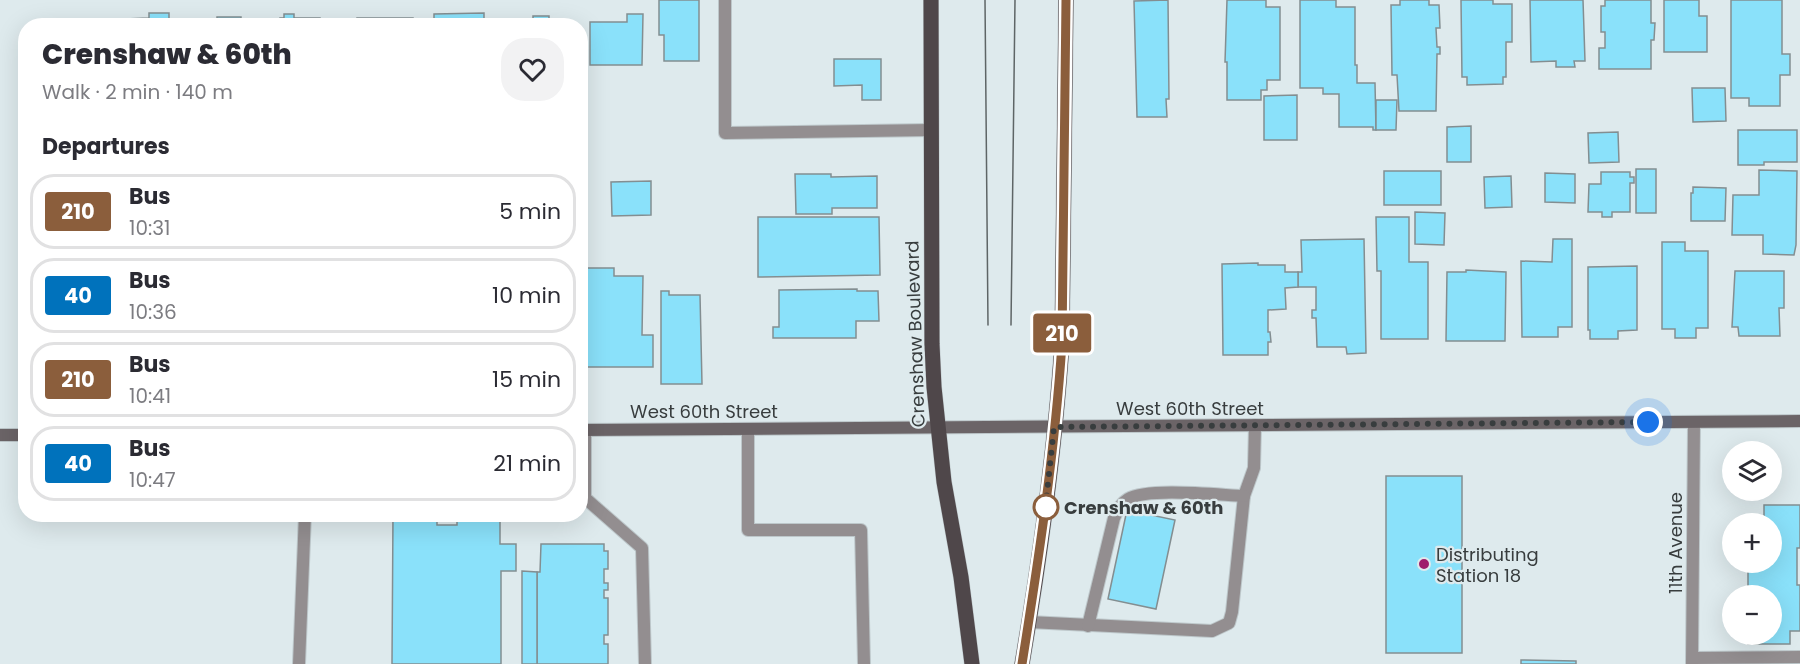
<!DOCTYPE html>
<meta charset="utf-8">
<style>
:root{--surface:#fff;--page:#f2f2f3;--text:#2b2b33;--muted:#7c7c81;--line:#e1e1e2}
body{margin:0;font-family:Poppins,sans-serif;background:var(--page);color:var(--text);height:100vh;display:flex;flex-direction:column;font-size:22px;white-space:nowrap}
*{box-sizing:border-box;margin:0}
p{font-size:20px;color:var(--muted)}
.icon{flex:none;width:33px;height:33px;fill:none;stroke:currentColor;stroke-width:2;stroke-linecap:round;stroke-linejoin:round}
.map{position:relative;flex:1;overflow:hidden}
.details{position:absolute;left:18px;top:18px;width:570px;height:504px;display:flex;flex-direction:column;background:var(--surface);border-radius:24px;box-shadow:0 6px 24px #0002}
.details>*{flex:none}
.badge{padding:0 12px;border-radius:4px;font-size:21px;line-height:39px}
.fabs{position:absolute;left:1722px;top:441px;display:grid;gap:12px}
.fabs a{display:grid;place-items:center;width:60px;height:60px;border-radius:50%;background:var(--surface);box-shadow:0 6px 24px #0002;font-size:30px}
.you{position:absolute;width:30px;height:30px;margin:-15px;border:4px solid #fff;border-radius:50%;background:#1a73e8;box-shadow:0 0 0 9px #1a73e833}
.map>.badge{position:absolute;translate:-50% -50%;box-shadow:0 0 0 3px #fff}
h2{padding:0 24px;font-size:22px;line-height:54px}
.round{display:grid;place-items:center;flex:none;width:63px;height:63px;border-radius:24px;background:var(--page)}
.head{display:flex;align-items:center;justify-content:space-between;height:102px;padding:0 24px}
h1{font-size:28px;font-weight:800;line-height:45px}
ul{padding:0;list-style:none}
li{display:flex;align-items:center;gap:18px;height:75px;margin:0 12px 9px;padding:0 12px;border:3px solid var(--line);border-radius:24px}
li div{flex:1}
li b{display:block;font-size:22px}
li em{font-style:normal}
li .badge{min-width:66px;font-weight:700;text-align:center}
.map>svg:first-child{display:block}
</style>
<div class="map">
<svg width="1800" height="664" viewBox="0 0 1800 664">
<rect width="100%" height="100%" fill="#deeaed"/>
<g fill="#8ae1fa" stroke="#838e91" stroke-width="1.5">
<path d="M659,0H699V61H664V35H659Z"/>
<path d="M1168,0L1169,99H1166L1167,117H1137L1134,1Z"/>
<path d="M1227,0H1266V7H1280V80H1267V90H1261V100H1227V62H1225Z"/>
<path d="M1300,0H1336V7H1355V65H1357V83H1375L1376,130H1373V127H1339V94H1323V88H1300Z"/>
<path d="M1400,0H1429V5H1439L1440,28H1436L1437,47H1440V54H1437L1436,111H1399L1397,75H1392L1391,5H1400Z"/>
<path d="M1461,0H1493V4H1512V42H1506V77H1503V84L1467,85V77H1462Z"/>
<path d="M1530,0H1583L1585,61H1574L1575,67H1556V61L1531,62Z"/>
<path d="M1605,0H1651V23H1655L1654,40H1651V69H1599V48H1605V32H1601V6H1605Z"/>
<path d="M1664,0H1699V16H1707V52H1664Z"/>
<path d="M1731,0H1782V54H1790V75H1780V106H1749V98H1731Z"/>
<path d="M149,13H169V21H182V26H125V19L149,18Z"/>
<path d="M484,13V26H434V14Z"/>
<path d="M284,14H294V18H320V21H340V26H280V18H284Z"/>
<path d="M627,14H643L642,65H590V22H627Z"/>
<rect x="533" y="16" width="16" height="10"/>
<path d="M217,17H241V25L251,26H217Z"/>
<rect x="357" y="18" width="56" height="8"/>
<path d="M111,19L112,26H56V20Z"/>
<path d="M834,59H881V100H862V85L834,86Z"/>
<path d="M1692,88H1725L1726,121L1693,122Z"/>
<path d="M1297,95V140H1264V96Z"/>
<path d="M1376,100H1397L1396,130H1376Z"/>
<path d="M1471,126V162H1447V127Z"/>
<path d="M1738,130H1797V162H1764V165H1738Z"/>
<path d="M1618,132L1619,162L1589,163L1588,133Z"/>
<rect x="1636" y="169" width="20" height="44"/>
<path d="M1759,170L1797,171L1796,245L1794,255L1763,254V235H1732L1733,195H1759Z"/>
<rect x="1384" y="171" width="57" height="34"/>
<path d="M1601,172H1630V177H1634V183H1630V212H1612V217H1602V212H1588L1589,184H1601Z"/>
<path d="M1545,173L1575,174V203L1545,202Z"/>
<path d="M795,174H831V177L877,176V208H832V214H796Z"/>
<path d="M1511,176L1512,207L1485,208L1484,177Z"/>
<path d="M651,181V215L612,216L611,182Z"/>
<path d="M1693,187L1726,188L1725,221H1691V193H1693Z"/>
<path d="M1415,212L1445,213L1444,245L1415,244Z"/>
<path d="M758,217H879L880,275L758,277Z"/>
<path d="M1376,217H1409V262H1428V339H1381V271H1377Z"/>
<path d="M1364,239L1366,353L1347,354L1346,347H1317L1316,318H1312V310H1316V287H1298V272H1302L1301,240Z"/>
<path d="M1553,239H1572V327H1558V337H1522L1521,261L1552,262Z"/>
<path d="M1662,242H1685V251H1708V328H1696V338H1675V329H1662Z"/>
<path d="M1258,263V265H1285V272H1298V287L1285,288L1286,309L1268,310V332H1270L1271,342H1268V355H1223L1222,264Z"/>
<path d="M1637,266V330L1618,331V339H1590V330H1588V267Z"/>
<path d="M580,268H614V276H643L642,335H653V367H580Z"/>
<path d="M1466,270L1506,272L1505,341H1446L1447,272H1466Z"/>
<path d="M1735,271H1784V308H1779L1780,336H1739L1738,327H1732Z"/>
<path d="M857,289V291H878L879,321H856V338H773V327H779V290Z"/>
<path d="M661,291H669V295H700L702,384H661Z"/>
<rect x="1386" y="476" width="76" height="177"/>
<path d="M1764,505H1800V548H1797V585H1800V631H1790V644H1748V634H1772V596H1748V562H1772V524H1764Z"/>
<path d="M1127,510L1175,520L1156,609L1108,599Z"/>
<path d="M393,514H437V525H457V514H500V544H516V571H501V664H392Z"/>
<path d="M541,544H604V551H608V569H604V583H608V590H604V598H608V635H604V644H608V664H537V572H540Z"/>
<path d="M522,571L537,572V664H522Z"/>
<path d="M1521,660L1576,661V664H1521Z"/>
</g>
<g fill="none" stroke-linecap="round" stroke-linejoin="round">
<g stroke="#bdc7ca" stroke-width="14">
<g id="lane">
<path d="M725,0V133L931,130"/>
<path d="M748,429V530H861L864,664"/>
<path d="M585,430V498L642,548L645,664"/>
<path d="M1029,622L1212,631L1229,623L1232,612L1244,496L1254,468L1255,425"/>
<path d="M1088,626L1114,518C1118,510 1120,504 1128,499C1148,487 1219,495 1244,496"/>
<path d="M1693,658L1800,657"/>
</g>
</g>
<g stroke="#bdc7ca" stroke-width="14">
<g id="street">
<path d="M299,664L305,514"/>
<path d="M1692,664L1694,422"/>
</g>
</g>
<g stroke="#bdc7ca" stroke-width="14">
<g id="secondary">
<path d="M580,430L1800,421"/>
<path d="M0,435H26"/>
</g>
</g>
<g stroke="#bdc7ca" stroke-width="16">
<g id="primary">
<path d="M931,0L932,344L934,387L944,482L961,577L972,664"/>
<path d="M1022,664C1040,558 1055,450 1062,343L1066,0"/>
</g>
</g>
<use href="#lane" stroke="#938e90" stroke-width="12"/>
<use href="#street" stroke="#938e90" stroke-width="12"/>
<use href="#secondary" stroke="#6b6467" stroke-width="12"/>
<use href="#primary" stroke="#4f474a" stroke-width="15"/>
<g stroke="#5e6566" stroke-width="1.5">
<path d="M985,0L988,325"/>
<path d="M1011,325L1015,0"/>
</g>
</g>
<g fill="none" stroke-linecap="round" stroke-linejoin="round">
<g stroke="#fff" stroke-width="14">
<path id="line" d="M1022,664C1039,557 1055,450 1062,343L1066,0"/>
</g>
<use href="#line" stroke="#8b5e3c" stroke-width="9"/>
<path stroke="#383d3e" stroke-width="6" stroke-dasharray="0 10.8" d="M1046,507L1045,512L1054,427L1648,422"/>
</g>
<circle fill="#fff" stroke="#8b5e3c" stroke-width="3" cx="1046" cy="507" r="12"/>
<circle fill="#9f1b6b" stroke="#deeaed" stroke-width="2" cx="1424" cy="564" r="6"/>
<g text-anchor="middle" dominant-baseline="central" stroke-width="4.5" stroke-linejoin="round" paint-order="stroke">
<g font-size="18" fill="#383d3e" stroke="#deeaed">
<text transform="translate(915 334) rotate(-92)">Crenshaw Boulevard</text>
<text x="1190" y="408">West 60th Street</text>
<text x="704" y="411">West 60th Street</text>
<text transform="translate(1675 543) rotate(-90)">11th Avenue</text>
</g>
<g font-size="18" font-weight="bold" fill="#383d3e" stroke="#deeaed" text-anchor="start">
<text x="1064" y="507">Crenshaw &amp; 60th</text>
</g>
<g font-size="18" fill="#383d3e" stroke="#deeaed" text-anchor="start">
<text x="1436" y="554">Distributing<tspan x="1436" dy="21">Station 18</tspan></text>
</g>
</g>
</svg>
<div class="fabs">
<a><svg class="icon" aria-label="layers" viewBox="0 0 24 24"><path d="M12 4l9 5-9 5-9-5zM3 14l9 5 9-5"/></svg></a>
<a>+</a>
<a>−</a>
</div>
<div class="you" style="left:1648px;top:422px"></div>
<b class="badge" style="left:1062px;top:333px;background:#8b5e3c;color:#fff">210</b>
<section class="details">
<div class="head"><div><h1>Crenshaw &amp; 60th</h1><p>Walk · 2 min · 140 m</p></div><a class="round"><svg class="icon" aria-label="heart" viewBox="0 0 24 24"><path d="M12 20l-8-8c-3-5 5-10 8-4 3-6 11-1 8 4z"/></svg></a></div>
<h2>Departures</h2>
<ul>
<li><span class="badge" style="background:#8b5e3c;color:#fff">210</span><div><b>Bus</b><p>10:31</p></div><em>5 min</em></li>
<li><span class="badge" style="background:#0072bc;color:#fff">40</span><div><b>Bus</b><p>10:36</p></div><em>10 min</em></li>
<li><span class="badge" style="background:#8b5e3c;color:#fff">210</span><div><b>Bus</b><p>10:41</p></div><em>15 min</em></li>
<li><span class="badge" style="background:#0072bc;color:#fff">40</span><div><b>Bus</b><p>10:47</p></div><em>21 min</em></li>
</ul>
</section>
</div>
